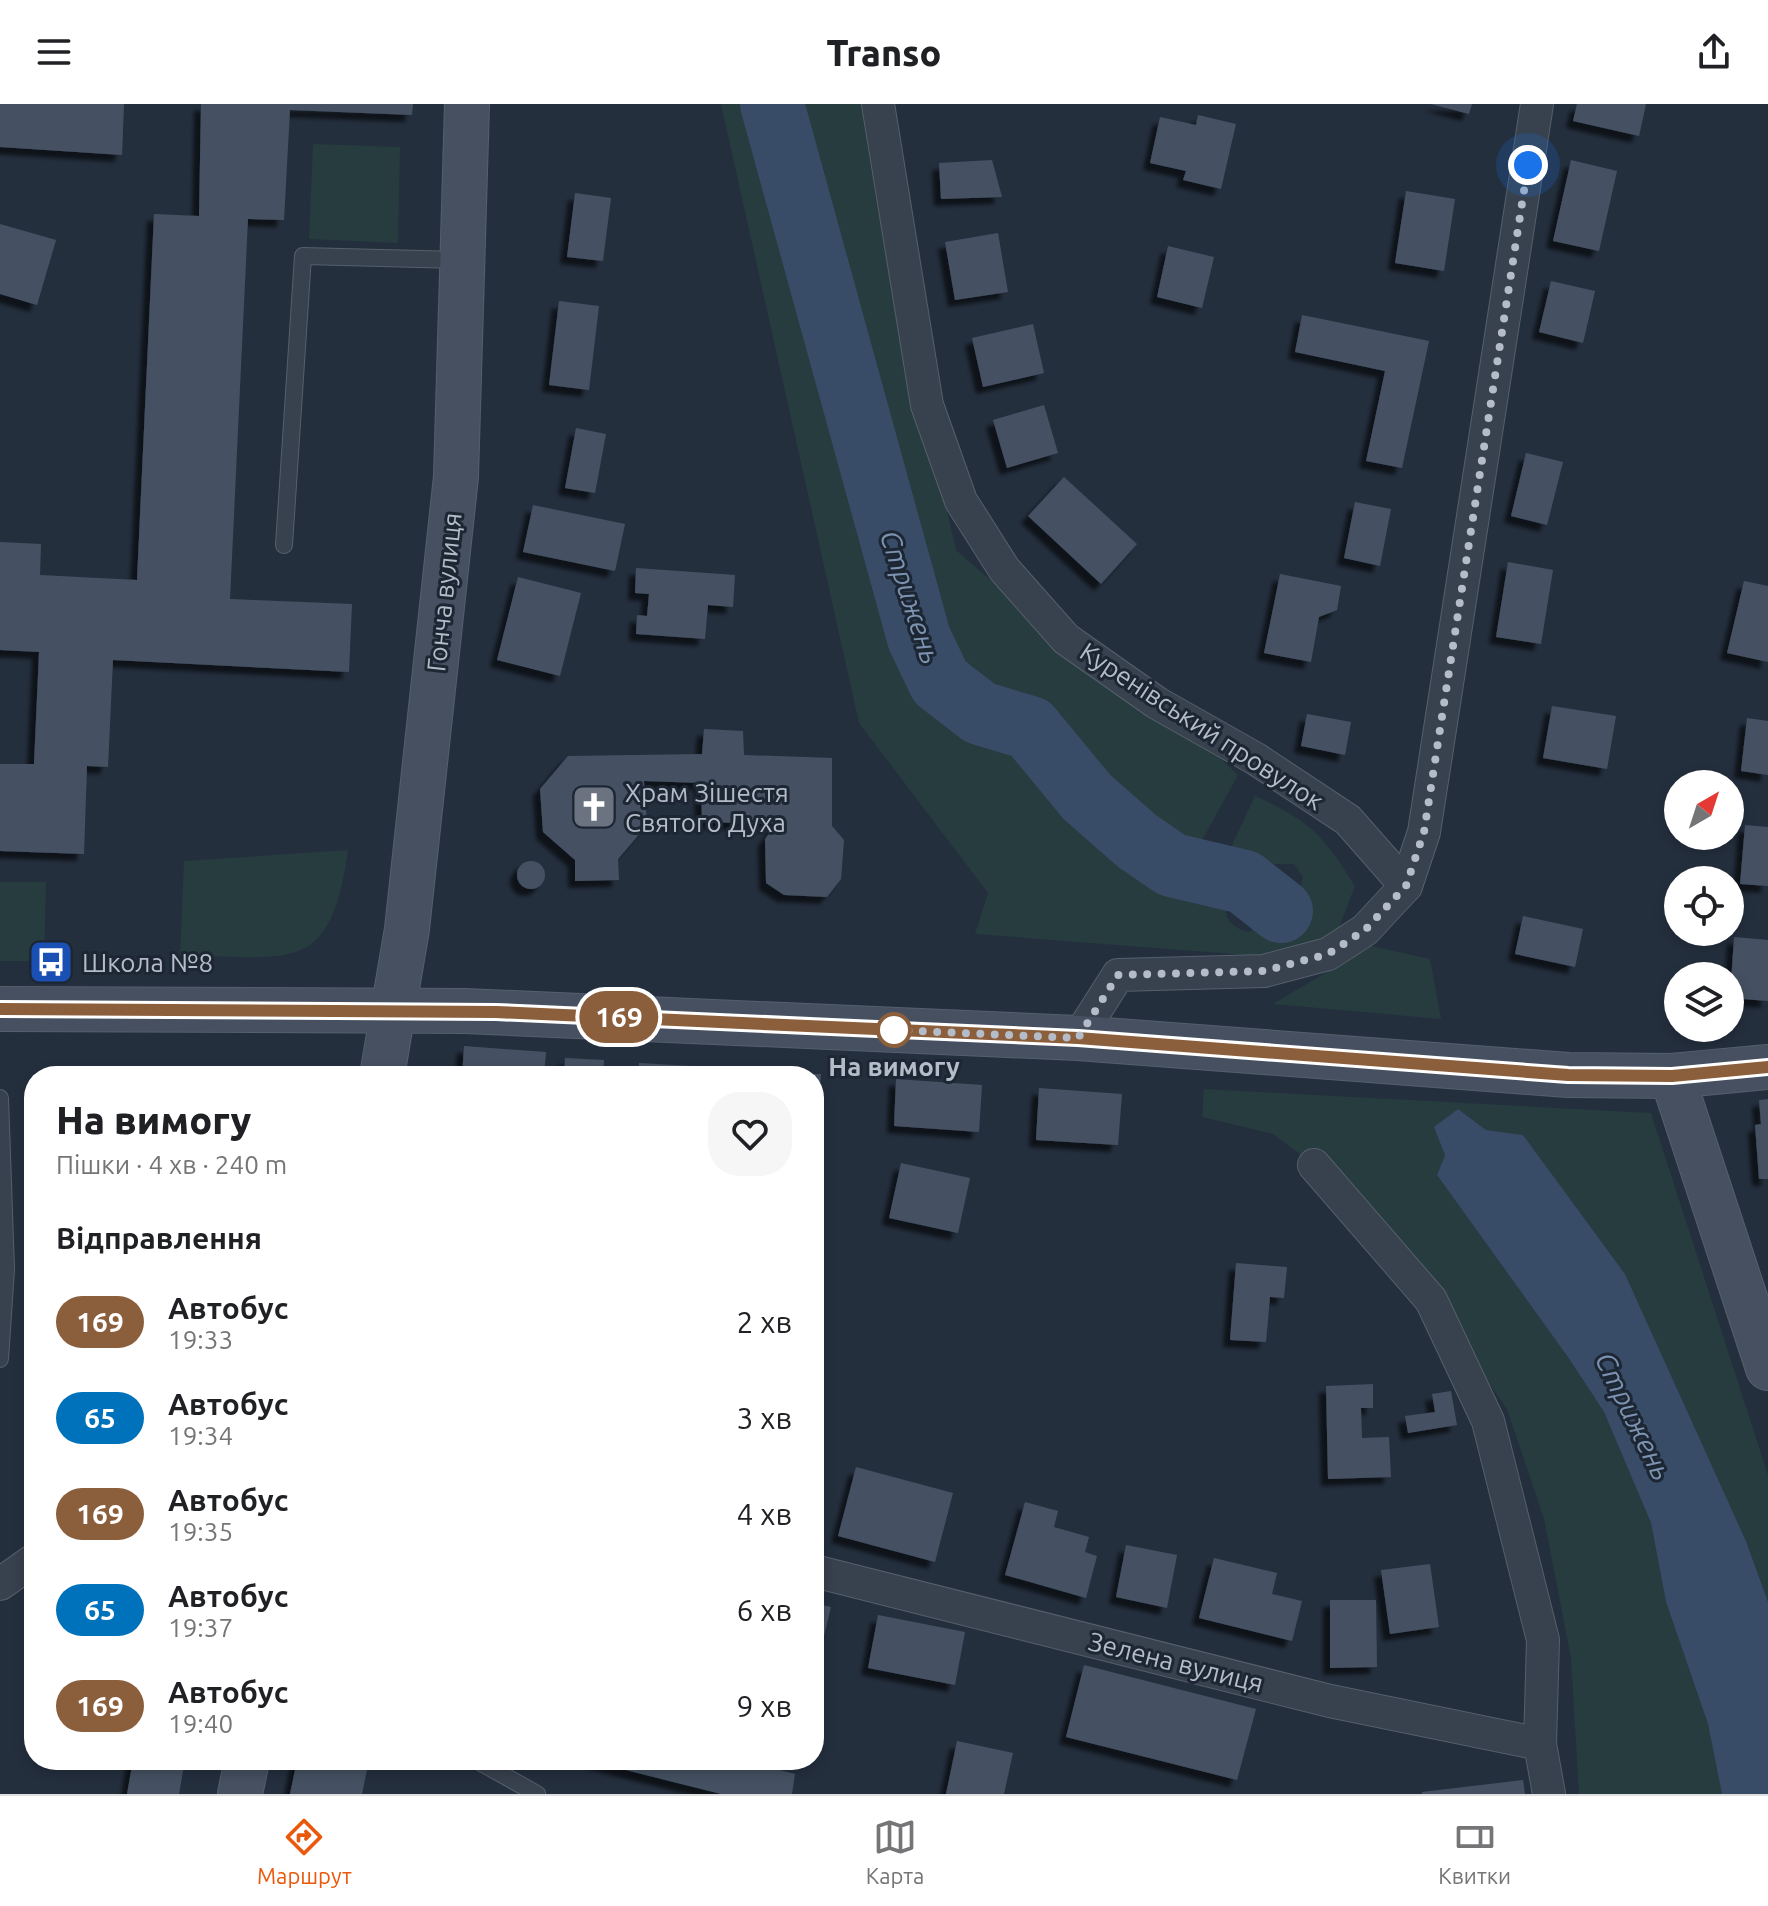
<!DOCTYPE html>
<html lang="uk">
<meta charset="utf-8">
<style>
:root{--surface:#fff;--page:#f6f6f6;--text:#202124;--muted:#757577;--line:#e0e0e0;--accent:#ea580c}
body{margin:0;font-family:Ubuntu,sans-serif;background:var(--page);color:var(--text);height:100vh;display:flex;flex-direction:column;font-size:30px;white-space:nowrap}
*{box-sizing:border-box;margin:0}
p{font-size:26px;color:var(--muted)}
.icon{flex:none;width:44px;height:44px;fill:none;stroke:currentColor;stroke-width:2;stroke-linecap:round;stroke-linejoin:round}
.map{position:relative;flex:1;overflow:hidden}
.panel{position:absolute;left:24px;top:962px;width:800px;height:704px;display:flex;flex-direction:column;background:var(--surface);border-radius:32px;box-shadow:0 4px 12px #0003}
.panel>*{flex:none}
.badge{padding:0 16px;border-radius:26px;font-size:28px;line-height:52px}
.needle{width:52px;rotate:39deg}
.controls{position:absolute;left:1664px;top:666px;display:grid;gap:16px}
.controls a{display:grid;place-items:center;width:80px;height:80px;border-radius:50%;background:var(--surface);box-shadow:0 4px 12px #0003;font-size:40px}
.you{position:absolute;width:40px;height:40px;margin:-20px;border:6px solid #fff;border-radius:50%;background:#1a73e8;box-shadow:0 0 0 12px #1a73e833}
.map>.badge{position:absolute;translate:-50% -50%;box-shadow:0 0 0 4px #fff}
h2{padding:0 32px;font-size:30px;line-height:72px}
.round{display:grid;place-items:center;flex:none;width:84px;height:84px;border-radius:32px;background:var(--page)}
.summary{display:flex;align-items:center;justify-content:space-between;height:136px;padding:0 32px}
h1{font-size:38px;font-weight:800;line-height:60px}
ul{padding:0;list-style:none}
li{display:flex;align-items:center;gap:24px;height:96px;padding:0 32px}
li div{flex:1}
li b{display:block;font-size:30px}
li em{font-style:normal}
li .badge{min-width:88px;font-weight:700;text-align:center}
header{display:flex;justify-content:space-between;align-items:center;height:104px;padding:0 32px;background:var(--surface);font-size:36px;font-weight:800}
.menu{display:flex;justify-content:space-around;align-items:center;height:112px;border-top:2px solid var(--line);background:var(--surface);font-size:22px;color:var(--muted)}
.menu a{display:grid;justify-items:center;gap:4px}
.menu .on{color:var(--accent)}
.map>svg:first-child{display:block}
</style>
<header><svg class="icon" aria-label="menu" viewBox="0 0 24 24"><path d="M4 6h16M4 12h16M4 18h16"/></svg>Transo<svg class="icon" aria-label="share" viewBox="0 0 24 24"><path d="M12 15V3M7 8l5-5 5 5M5 13v7h14v-7"/></svg></header>
<div class="map">
<svg width="1768" height="1690" viewBox="0 0 1768 1690">
<defs>
<filter id="shadow"><feDropShadow dx="-7" dy="7" stdDeviation="2" flood-color="#0009"/></filter>
</defs>
<rect width="100%" height="100%" fill="#242f3e"/>
<g fill="#263c3f">
<path d="M721,0H861L877,100L956,446L1114,584L1222,656L1238,671L1169,796L1191,766L1233,785C1219,805 1225,822 1249,828L1298,794L1303,773L1294,760H1269L1252,772L1226,754L1255,692C1310,717 1323,731 1355,782L1335,834L1285,854L975,830L988,789L859,619Z"/>
<path d="M313,40L400,43L398,139L309,135Z"/>
<path d="M348,746C330,875 290,851 180,852L184,757Z"/>
<path d="M0,778H46L44,857H0Z"/>
<path d="M1371,842L1430,855L1441,915L1273,900Z"/>
<path d="M1204,985L1651,1009L1768,1371V1498L1746,1437L1625,1170L1523,1031L1486,1026L1458,1005L1435,1023L1445,1051L1437,1071L1570,1256L1604,1308L1651,1419L1666,1498L1708,1620L1722,1690H1579L1571,1554L1544,1415L1507,1305L1431,1196L1314,1061L1273,1030L1202,1013Z"/>
</g>
<path fill="#394c67" d="M1458,1005L1486,1026L1523,1031L1625,1170L1746,1437L1768,1498V1690H1722L1708,1620L1666,1498L1651,1419L1604,1308L1570,1256L1437,1071L1445,1051L1434,1023Z"/>
<g fill="none" stroke-linecap="round" stroke-linejoin="round">
<path stroke="#394c67" stroke-width="64" d="M772,0L919,534L940,578L980,609L1030,624L1087,693L1137,737L1172,761L1244,778L1281,807"/>
</g>
<g fill="#455162" filter="url(#shadow)">
<path d="M0,0H124L122,51L0,43Z"/>
<path d="M201,0H413L412,11L290,6L284,116L248,115L230,495L352,500L349,568L113,556L108,663L87,662L84,750L0,747V660H34L39,548L0,546V438L41,440L40,471L137,476L154,110L199,112Z"/>
<path d="M1431,0H1472L1469,10Z"/>
<path d="M1577,0H1646L1639,32L1573,17Z"/>
<path d="M1198,11L1236,20L1221,85L1183,76L1186,67L1150,59L1160,13L1196,21Z"/>
<path d="M992,56L1002,93L941,95L939,59Z"/>
<path d="M1571,56L1617,67L1599,147L1553,137Z"/>
<path d="M1406,87L1455,95L1444,167L1395,159Z"/>
<path d="M575,89L611,94L603,157L567,153Z"/>
<path d="M0,120L56,136L37,201L0,190Z"/>
<path d="M998,129L1008,188L955,196L945,138Z"/>
<path d="M1168,142L1214,153L1202,204L1157,193Z"/>
<path d="M1551,177L1595,187L1583,239L1539,228Z"/>
<path d="M559,197L599,202L589,286L549,281Z"/>
<path d="M1302,211L1429,237L1402,364L1366,357L1385,267L1295,248Z"/>
<path d="M1033,220L1044,269L983,283L972,234Z"/>
<path d="M1044,301L1058,349L1007,364L993,316Z"/>
<path d="M576,324L606,330L595,389L565,384Z"/>
<path d="M1526,349L1563,358L1547,421L1511,412Z"/>
<path d="M1064,373L1137,440L1101,480L1028,412Z"/>
<path d="M1355,398L1391,405L1380,462L1344,454Z"/>
<path d="M533,401L625,420L615,467L523,448Z"/>
<path d="M1508,458L1553,466L1541,540L1496,533Z"/>
<path d="M636,464L735,471L733,503L708,501L705,535L636,530L637,511L647,512L649,490L635,489Z"/>
<path d="M1280,470L1341,482L1337,506L1319,513L1311,558L1264,549Z"/>
<path d="M518,473L581,489L560,572L497,556Z"/>
<path d="M1744,477L1768,482V558L1727,549Z"/>
<path d="M1552,602L1616,612L1607,665L1543,654Z"/>
<path d="M1307,610L1351,618L1345,651L1301,642Z"/>
<path d="M1747,614L1768,617V671L1741,667Z"/>
<path d="M704,625L743,627L744,651L832,654V722L844,736L841,775L827,793L784,791L766,779L765,735L776,720L702,718L701,679L644,677L647,721L618,755L619,776L575,777V756L543,728L540,685L568,652L702,650Z"/>
<path d="M1745,721L1768,723V782L1740,780Z"/>
<circle cx="531" cy="771" r="14"/>
<path d="M1523,812L1583,825L1575,863L1515,850Z"/>
<path d="M1734,833L1768,836V897L1730,894Z"/>
<path d="M464,942L546,948L544,972H462Z"/>
<path d="M565,954L604,956L603,972H564Z"/>
<path d="M639,959L692,962L691,972H638Z"/>
<path d="M713,964L811,970V972H713Z"/>
<path d="M814,970H821L818,1015L814,1014Z"/>
<path d="M896,975L982,981L979,1028L894,1022Z"/>
<path d="M1039,984L1122,990L1118,1041L1036,1036Z"/>
<path d="M1768,995V1075H1759L1755,1021L1761,1020L1759,996Z"/>
<path d="M901,1059L970,1074L958,1129L889,1114Z"/>
<path d="M1236,1159L1287,1163L1284,1194L1270,1193L1266,1238L1230,1236Z"/>
<path d="M1373,1280V1304H1361L1362,1334L1389,1333L1391,1373L1328,1375L1326,1282Z"/>
<path d="M1451,1287L1457,1321L1408,1329L1405,1312L1435,1308L1432,1290Z"/>
<path d="M856,1363L953,1389L935,1458L838,1432Z"/>
<path d="M1025,1398L1058,1407L1054,1423L1089,1433L1085,1448L1097,1452L1086,1494L1005,1471Z"/>
<path d="M1126,1441L1177,1451L1167,1504L1116,1493Z"/>
<path d="M1214,1454L1277,1469L1272,1490L1302,1497L1292,1537L1199,1514Z"/>
<path d="M1430,1460L1439,1523L1390,1530L1381,1466Z"/>
<path d="M1330,1496H1376L1377,1563L1330,1564Z"/>
<path d="M814,1499L831,1503L822,1540L814,1538Z"/>
<path d="M878,1511L965,1528L955,1581L868,1564Z"/>
<path d="M1084,1561L1256,1605L1237,1676L1066,1633Z"/>
<path d="M957,1637L1013,1649L1004,1690H946Z"/>
<path d="M133,1656H185L179,1690H127Z"/>
<path d="M297,1656H369L362,1690H290Z"/>
<path d="M740,1656L795,1670L792,1690H721L590,1657Z"/>
<path d="M1523,1676L1525,1690H1422V1688Z"/>
</g>
<g fill="none" stroke-linecap="round" stroke-linejoin="round">
<g stroke="#565f6c" stroke-width="18">
<g id="lane">
<path d="M284,441L303,152L459,156"/>
<path d="M0,994L6,1165L0,1166"/>
<path d="M0,1255L6,1165"/>
<path d="M476,1656L537,1690"/>
</g>
</g>
<g stroke="#565f6c" stroke-width="34">
<g id="street">
<path d="M878,0L927,301L961,397L1004,465L1066,535L1157,599L1256,655L1348,716L1406,782"/>
<path d="M1078,934L1118,871L1264,867L1328,850L1365,826L1406,782L1424,728L1537,0"/>
<path d="M1314,1061L1431,1196L1488,1317L1543,1536L1540,1640L1549,1690"/>
<path d="M814,1467L1330,1597L1540,1640"/>
<path d="M0,1480L34,1456"/>
</g>
</g>
<g stroke="#565f6c" stroke-width="46">
<g id="secondary">
<path d="M0,905L465,907L1078,934L1568,971L1672,972L1768,963"/>
<path d="M382,972L407,825L456,373L467,0"/>
<path d="M1672,972L1768,1264"/>
<path d="M240,1690L247,1656"/>
</g>
</g>
<use href="#lane" stroke="#38414e" stroke-width="16"/>
<use href="#street" stroke="#38414e" stroke-width="32"/>
<use href="#secondary" stroke="#465061" stroke-width="44"/>
</g>
<g fill="none" stroke-linecap="round" stroke-linejoin="round">
<g stroke="#fff" stroke-width="18">
<path id="line" d="M0,905L496,908L1078,934L1568,971L1672,972L1768,963"/>
</g>
<use href="#line" stroke="#8b5e3c" stroke-width="12"/>
<path stroke="#b4bcc9" stroke-width="8" stroke-dasharray="0 14.4" d="M894,926L1078,934L1118,871L1264,867L1328,850L1365,826L1406,782L1424,728L1528,61"/>
</g>
<defs>
<g id="church-square" transform="scale(2.3)"><rect x="-9" y="-9" width="18" height="18" rx="4" fill="#6b7280" stroke="#1d2633"/><path d="M-1.2-6h2.4v3.5h3.3v2.4h-3.3V6h-2.4V-.1h-3.3v-2.4h3.3Z" fill="#fff"/></g>
<g id="bus-square" transform="scale(2.3)"><rect x="-9" y="-9" width="18" height="18" rx="4" fill="#1a4fb4" stroke="#1d2633"/><path d="M-5-6H5V4H4V6H2V4H-2V6H-4V4H-5ZM-3.5-4V0h7V-4ZM-3.5 1.2v1.5H-2V1.2ZM2 1.2v1.5H3.5V1.2Z" fill="#fff"/></g>
</defs>
<g fill-rule="evenodd">
<use href="#church-square" x="594" y="703"/>
<use href="#bus-square" x="51" y="858"/>
</g>
<circle fill="#fff" stroke="#8b5e3c" stroke-width="4" cx="894" cy="926" r="16"/>
<g text-anchor="middle" dominant-baseline="central" stroke-width="6" stroke-linejoin="round" paint-order="stroke">
<g font-size="26" fill="#b4bcc9" stroke="#1d2633">
<text transform="translate(444 488) rotate(-84)">Гонча вулиця</text>
<text transform="translate(1202 622) rotate(33)">Куренівський провулок</text>
<text transform="translate(1176 1558) rotate(14)">Зелена вулиця</text>
</g>
<g font-size="26" fill="#b4bcc9" stroke="#1d2633" text-anchor="start">
<text x="625" y="688">Храм Зішестя<tspan x="625" dy="30">Святого Духа</tspan></text>
<text x="82" y="858">Школа №8</text>
</g>
<g font-size="26" font-weight="bold" fill="#b4bcc9" stroke="#1d2633">
<text x="894" y="962">На вимогу</text>
</g>
<g font-size="28" font-style="italic" fill="#7c92b1" stroke="#1d2633">
<text transform="translate(911 493) rotate(72)">Стрижень</text>
<text transform="translate(1634 1312) rotate(64)">Стрижень</text>
</g>
</g>
</svg>
<div class="controls">
<a><svg class="needle" viewBox="-14 -14 28 28"><path d="M0-13l5 13h-10z" fill="#e53935"/><path d="M0 13l5-13h-10z" fill="#757577"/></svg></a>
<a><svg class="icon" aria-label="locate" viewBox="0 0 24 24"><circle cx="12" cy="12" r="6"/><path d="M12 2v4M12 18v4M2 12h4M18 12h4"/></svg></a>
<a><svg class="icon" aria-label="layers" viewBox="0 0 24 24"><path d="M12 4l9 5-9 5-9-5zM3 14l9 5 9-5"/></svg></a>
</div>
<div class="you" style="left:1528px;top:61px"></div>
<b class="badge" style="left:619px;top:913px;background:#8b5e3c;color:#fff">169</b>
<section class="panel">
<div class="summary"><div><h1>На вимогу</h1><p>Пішки · 4 хв · 240 m</p></div><a class="round"><svg class="icon" aria-label="heart" viewBox="0 0 24 24"><path d="M12 20l-8-8c-3-5 5-10 8-4 3-6 11-1 8 4z"/></svg></a></div>
<h2>Відправлення</h2>
<ul>
<li><span class="badge" style="background:#8b5e3c;color:#fff">169</span><div><b>Автобус</b><p>19:33</p></div><em>2 хв</em></li>
<li><span class="badge" style="background:#0072bc;color:#fff">65</span><div><b>Автобус</b><p>19:34</p></div><em>3 хв</em></li>
<li><span class="badge" style="background:#8b5e3c;color:#fff">169</span><div><b>Автобус</b><p>19:35</p></div><em>4 хв</em></li>
<li><span class="badge" style="background:#0072bc;color:#fff">65</span><div><b>Автобус</b><p>19:37</p></div><em>6 хв</em></li>
<li><span class="badge" style="background:#8b5e3c;color:#fff">169</span><div><b>Автобус</b><p>19:40</p></div><em>9 хв</em></li>
</ul>
</section>
</div>
<nav class="menu">
<a class="on"><svg class="icon" aria-label="directions" viewBox="0 0 24 24"><path d="M12 3l9 9-9 9-9-9zM9 14v-3h6M13 9l2 2-2 2"/></svg>Маршрут</a>
<a><svg class="icon" aria-label="map" viewBox="0 0 24 24"><path d="M3 6l6-2 6 2 6-2v14l-6 2-6-2-6 2zM9 4v14M15 6v14"/></svg>Карта</a>
<a><svg class="icon" aria-label="tickets" viewBox="0 0 24 24"><path d="M3 7h18v10H3zM15 7v10"/></svg>Квитки</a>
</nav>
